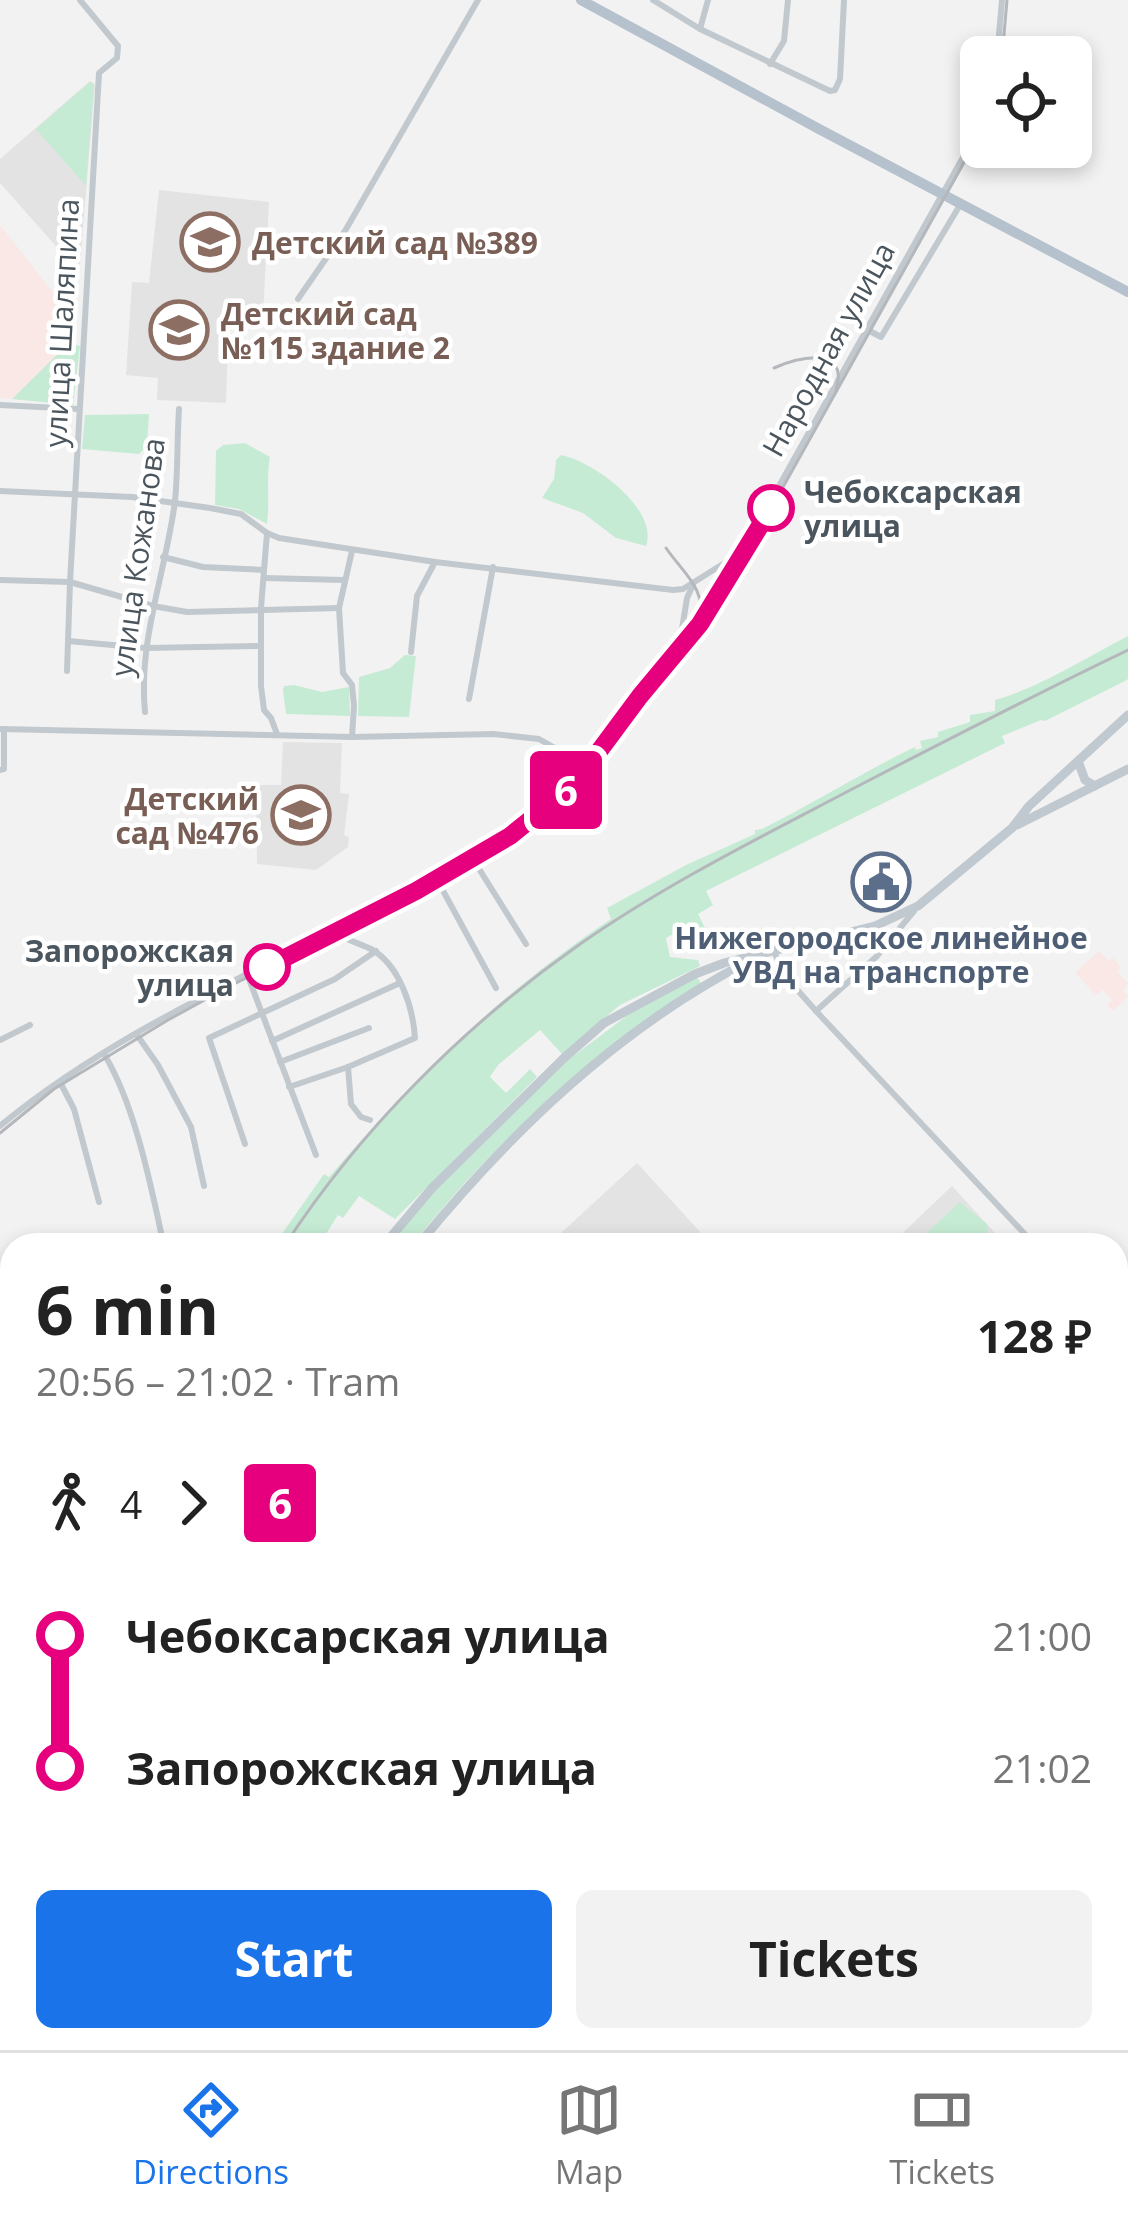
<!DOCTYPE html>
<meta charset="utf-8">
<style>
:root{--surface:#fff;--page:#f2f2f2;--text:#222;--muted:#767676;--line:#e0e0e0;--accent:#1a73e8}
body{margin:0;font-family:"Open Sans",sans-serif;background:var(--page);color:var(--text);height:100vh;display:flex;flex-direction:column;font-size:45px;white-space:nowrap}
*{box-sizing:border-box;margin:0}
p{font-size:39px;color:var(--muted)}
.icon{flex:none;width:66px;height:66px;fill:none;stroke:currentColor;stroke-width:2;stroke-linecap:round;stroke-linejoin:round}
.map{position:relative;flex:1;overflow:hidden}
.sheet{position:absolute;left:0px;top:1233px;width:1128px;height:819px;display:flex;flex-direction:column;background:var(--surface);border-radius:36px 36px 0 0;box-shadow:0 6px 18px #0003}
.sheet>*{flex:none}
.badge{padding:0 24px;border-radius:9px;font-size:42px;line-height:78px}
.buttons{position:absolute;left:960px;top:36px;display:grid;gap:24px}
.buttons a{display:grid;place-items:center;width:132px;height:132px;border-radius:18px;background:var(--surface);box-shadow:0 6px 18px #0003;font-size:60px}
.map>.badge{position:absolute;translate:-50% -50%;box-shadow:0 0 0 6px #fff}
.legs{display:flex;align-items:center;gap:18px;height:132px;padding:0 36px;font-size:39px}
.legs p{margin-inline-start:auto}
.head{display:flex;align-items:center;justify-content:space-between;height:204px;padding:0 36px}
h1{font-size:66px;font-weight:700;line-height:90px}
.cta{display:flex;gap:24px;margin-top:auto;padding:24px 36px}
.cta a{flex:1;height:138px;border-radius:18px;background:var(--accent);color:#fff;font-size:48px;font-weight:700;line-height:138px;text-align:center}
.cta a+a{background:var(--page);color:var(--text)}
ul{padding:0 36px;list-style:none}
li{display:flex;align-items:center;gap:42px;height:132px;font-size:45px}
li i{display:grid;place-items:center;width:18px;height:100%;margin:0 15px;background:currentColor}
li i::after{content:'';width:30px;height:30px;margin:-15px;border:9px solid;border-radius:50%;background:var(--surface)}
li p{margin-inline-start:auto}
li:first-child i{background:linear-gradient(#0000 50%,currentColor 0)}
li:last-child i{background:linear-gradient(currentColor 50%,#0000 0)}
.tabs{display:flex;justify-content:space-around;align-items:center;height:168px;border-top:3px solid var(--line);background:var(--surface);font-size:33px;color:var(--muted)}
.tabs a{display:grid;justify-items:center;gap:6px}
.tabs .current{color:var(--accent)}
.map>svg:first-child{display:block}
</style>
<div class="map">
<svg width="1128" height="2050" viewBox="0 0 1128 2050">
<rect width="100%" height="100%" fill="#f3f2f2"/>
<g fill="#e4e3e3">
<path d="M90,81L95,84L80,264L71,263L0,183V159Z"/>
<path d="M159,190L269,202L263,315L229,312L226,403L157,400L158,378L126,375L132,282L149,283Z"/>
<path d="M283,742L342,743L340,793L349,794L344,835L349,837L348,847L316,870L257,864L256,785H281Z"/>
<path d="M637,1163L712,1245H548Z"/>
<path d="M952,1186L1006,1245H890Z"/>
</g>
<g fill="#f9e8e6">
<path d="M0,225L68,311L73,312L69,343L12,399L0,398Z"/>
<path d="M1099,951L1109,961L1113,958L1121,967L1117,971L1128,983L1123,990L1128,997L1113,1011L1107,1005L1112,1000L1103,990L1096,995L1075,973Z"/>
</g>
<g fill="#c6ebd4">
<path d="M90,82L94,85L86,186L36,129Z"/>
<path d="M69,343L80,346L73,405L12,399Z"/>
<path d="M149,414L147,446L139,454L82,449L85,415Z"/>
<path d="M245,443L270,457C266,480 270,501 267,524L239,509L215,505L216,451L223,445Z"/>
<path d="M561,455C593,461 659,509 646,546L616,538L583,513L542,498L554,479L556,460Z"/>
<path d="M1128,636V679L1125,681L1045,721L1041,720L1002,736L1005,743L706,891L713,905L698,914L708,934L705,936L682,929L666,938L670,957L698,960L700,966L620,1005L562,1054L540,1030L498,1065L490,1077L506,1093L530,1069L537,1077L395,1219L359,1196L343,1218L338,1215L319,1245H274L324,1174L329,1177C417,1075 499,994 611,919L607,908L686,865L755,834V830L762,829C814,803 863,772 915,747L916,750L922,748L920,741L938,737V732L970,722V715L995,711V700C1043,686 1085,658 1128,636Z"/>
<path d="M405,655L416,656L409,717L358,716L359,677L390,668Z"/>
<path d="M294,685L322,692L349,687L350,716L286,714L283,690L284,686Z"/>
<path d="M697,977L701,983C590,1055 494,1142 412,1245H389L431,1194L568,1060L628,1015Z"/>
<path d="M960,1202L987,1224L988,1236L994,1244L914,1245Z"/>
<path d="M12,1714V1895L0,1890V1737Z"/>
<path d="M1128,1965V2050H1037L1048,2040H1116V1976Z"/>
</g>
<g fill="#99d4e2">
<path d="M1128,1675V1872L1118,1881L1116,1899V1683Z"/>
<path d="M788,2040H944L933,2050H785Z"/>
</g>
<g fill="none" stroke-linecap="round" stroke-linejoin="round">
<g stroke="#c1c9ce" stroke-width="6">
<path d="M653,0L700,29L830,91L835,90L840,79L844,0"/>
<path d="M700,29L708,0"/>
<path d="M997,57L1002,0"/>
<path d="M770,64L784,41L788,0"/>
<path d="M298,299L345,231L478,0"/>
<path d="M866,329L881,337L960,205"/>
<path d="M0,405L79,409"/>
<path d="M0,491L132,497L210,508L241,514L267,533L279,538L435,562L673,590L683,589L731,559L760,520L971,143L981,120"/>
<path d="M267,533L261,608V686L264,710L271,718L277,734"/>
<path d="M352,551L339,608L343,673L352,685L354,706L352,737"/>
<path d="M163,557L203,567L264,570"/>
<path d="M264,578L344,580"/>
<path d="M0,580L70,582L153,606L187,612L339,608"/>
<path d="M68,641L146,648L261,646"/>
<path d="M411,652L417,596L435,562"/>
<path d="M67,671L70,582L99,73L117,58L118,46L80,0"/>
<path d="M469,699L493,567"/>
<path d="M145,712C138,639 166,572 175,501C178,471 177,439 179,409"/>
<path d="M0,729L352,737L493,734L539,739L585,765C519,836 435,879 349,922C231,983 104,1040 0,1126"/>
<path d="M588,762L629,697L652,666L681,635L687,598L693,585"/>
<path d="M0,770L4,769V729"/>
<path d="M471,856L526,944"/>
<path d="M435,876L496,988"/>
<path d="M774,952L786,977L816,1011L1035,1245"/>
<path d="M247,974L316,1155"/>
<path d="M816,1011L876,957L914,911"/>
<path d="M137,1035L158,1065L191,1127L204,1186"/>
<path d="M0,1040L30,1025"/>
<path d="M272,1041L400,983"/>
<path d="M104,1054C134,1103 150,1181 162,1237"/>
<path d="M280,1062L369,1028"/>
<path d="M348,1067L351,1104L361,1117L370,1120"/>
<path d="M60,1082L74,1109L99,1202"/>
<path d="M289,1087L348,1067L415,1038C413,1008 400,965 371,949C359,943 346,941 335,931"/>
<path d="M245,1144L209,1038L335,979L376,951"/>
<path d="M1116,1332L1128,1345"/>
</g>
<path stroke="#c1c9ce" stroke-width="8" d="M55,2040L64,2050"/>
<g stroke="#c0c8d0" stroke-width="9">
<path d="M1078,761L1085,780L1095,786"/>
<path d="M1017,825L1128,769"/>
<path d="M384,1245L432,1188L564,1058L604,1023L695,974L724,963L875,926L918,906L1012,828L1029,806L1128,715"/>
<path d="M418,1245C510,1133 615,1031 745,963"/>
<path d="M1116,1549L1128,1537"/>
<path d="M0,1978L12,1957"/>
<path d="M0,1998L12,1989"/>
<path d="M574,2050L585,2040"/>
</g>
<path stroke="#b5c1cc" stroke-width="10" d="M581,0L819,129L1128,292"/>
<g stroke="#b4b7bb" stroke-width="3">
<path d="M1002,57L1007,0"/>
<path d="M774,368C797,358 850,344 836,390"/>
<path d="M666,548C684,574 707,589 700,623"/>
<path d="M0,1133L54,1089L168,1020L230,986L365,919L510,836L570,786L714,604L763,523L981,132"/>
</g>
<g stroke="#b4b7bb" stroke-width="3">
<path d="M285,1245C360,1130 464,1026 576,947C665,884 763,836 860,785C949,739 1038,693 1128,650"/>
<path d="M0,1802L12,1778"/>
</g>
</g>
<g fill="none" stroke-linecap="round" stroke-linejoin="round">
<g stroke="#fff" stroke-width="27">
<path id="line-1" d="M267,967L416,891L510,836L551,803L588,766L640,696L700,624L771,508"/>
</g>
<use href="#line-1" stroke="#e6007e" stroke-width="18"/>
</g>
<defs>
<g id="school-ring" transform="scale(3)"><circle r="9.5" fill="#fff" stroke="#8d6e63" stroke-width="1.5"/><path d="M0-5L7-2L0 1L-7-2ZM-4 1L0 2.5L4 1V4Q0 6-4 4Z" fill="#8d6e63"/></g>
<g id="civic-ring" transform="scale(3)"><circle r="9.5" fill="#fff" stroke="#5c6f8a" stroke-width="1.5"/><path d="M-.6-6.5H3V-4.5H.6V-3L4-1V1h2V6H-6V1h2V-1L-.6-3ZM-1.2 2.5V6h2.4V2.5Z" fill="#5c6f8a"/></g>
</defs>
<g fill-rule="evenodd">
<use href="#school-ring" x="210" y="242"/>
<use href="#school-ring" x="179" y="330"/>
<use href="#school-ring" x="301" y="815"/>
<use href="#civic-ring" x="881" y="882"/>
</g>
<g fill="#fff" stroke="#e6007e" stroke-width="6">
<circle cx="771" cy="508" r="21"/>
<circle cx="267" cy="967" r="21"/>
</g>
<g text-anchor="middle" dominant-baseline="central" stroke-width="9" stroke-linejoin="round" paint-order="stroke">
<g font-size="30" font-weight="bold" fill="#785e54" stroke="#fff" text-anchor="start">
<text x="252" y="242">Детский сад №389</text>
<text x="221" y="313">Детский сад<tspan x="221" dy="34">№115 здание 2</tspan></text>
<text x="259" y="798" text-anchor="end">Детский<tspan x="259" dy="34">сад №476</tspan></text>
</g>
<g font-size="30" fill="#4b555d" stroke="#fff">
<text transform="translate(61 323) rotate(-87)">улица Шаляпина</text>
<text transform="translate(828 349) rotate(-61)">Народная улица</text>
<text transform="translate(137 557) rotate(-82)">улица Кожанова</text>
</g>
<g font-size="30" font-weight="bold" fill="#4b555d" stroke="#fff" text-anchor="start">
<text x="804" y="491">Чебоксарская<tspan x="804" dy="34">улица</tspan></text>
<text x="234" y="950" text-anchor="end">Запорожская<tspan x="234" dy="34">улица</tspan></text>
</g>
<g font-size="30" font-weight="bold" fill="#4e5e75" stroke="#fff">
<text x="881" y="937">Нижегородское линейное<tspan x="881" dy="34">УВД на транспорте</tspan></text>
</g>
</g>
</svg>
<div class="buttons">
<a><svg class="icon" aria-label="locate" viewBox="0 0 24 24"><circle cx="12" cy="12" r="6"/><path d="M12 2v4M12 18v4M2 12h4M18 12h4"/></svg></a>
</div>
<b class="badge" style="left:566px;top:790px;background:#e6007e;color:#fff">6</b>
<section class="sheet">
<div class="head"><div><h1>6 min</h1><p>20:56 – 21:02 · Tram</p></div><b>128 ₽</b></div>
<div class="legs"><svg class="icon" aria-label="walk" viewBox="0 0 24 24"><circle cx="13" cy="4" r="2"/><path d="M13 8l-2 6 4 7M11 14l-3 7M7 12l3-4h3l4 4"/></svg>4<svg class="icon" aria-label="forward" viewBox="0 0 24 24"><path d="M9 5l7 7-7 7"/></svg><b class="badge" style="background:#e6007e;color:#fff">6</b></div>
<ul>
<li><i style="color:#e6007e"></i><b>Чебоксарская улица</b><p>21:00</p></li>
<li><i style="color:#e6007e"></i><b>Запорожская улица</b><p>21:02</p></li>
</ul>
<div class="cta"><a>Start</a><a>Tickets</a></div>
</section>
</div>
<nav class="tabs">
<a class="current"><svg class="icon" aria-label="directions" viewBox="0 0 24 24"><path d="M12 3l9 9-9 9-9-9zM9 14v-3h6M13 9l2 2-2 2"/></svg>Directions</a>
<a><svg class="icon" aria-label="map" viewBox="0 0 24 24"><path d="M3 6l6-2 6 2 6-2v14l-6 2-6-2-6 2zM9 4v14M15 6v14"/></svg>Map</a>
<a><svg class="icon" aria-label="tickets" viewBox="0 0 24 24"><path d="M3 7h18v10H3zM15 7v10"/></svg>Tickets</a>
</nav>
